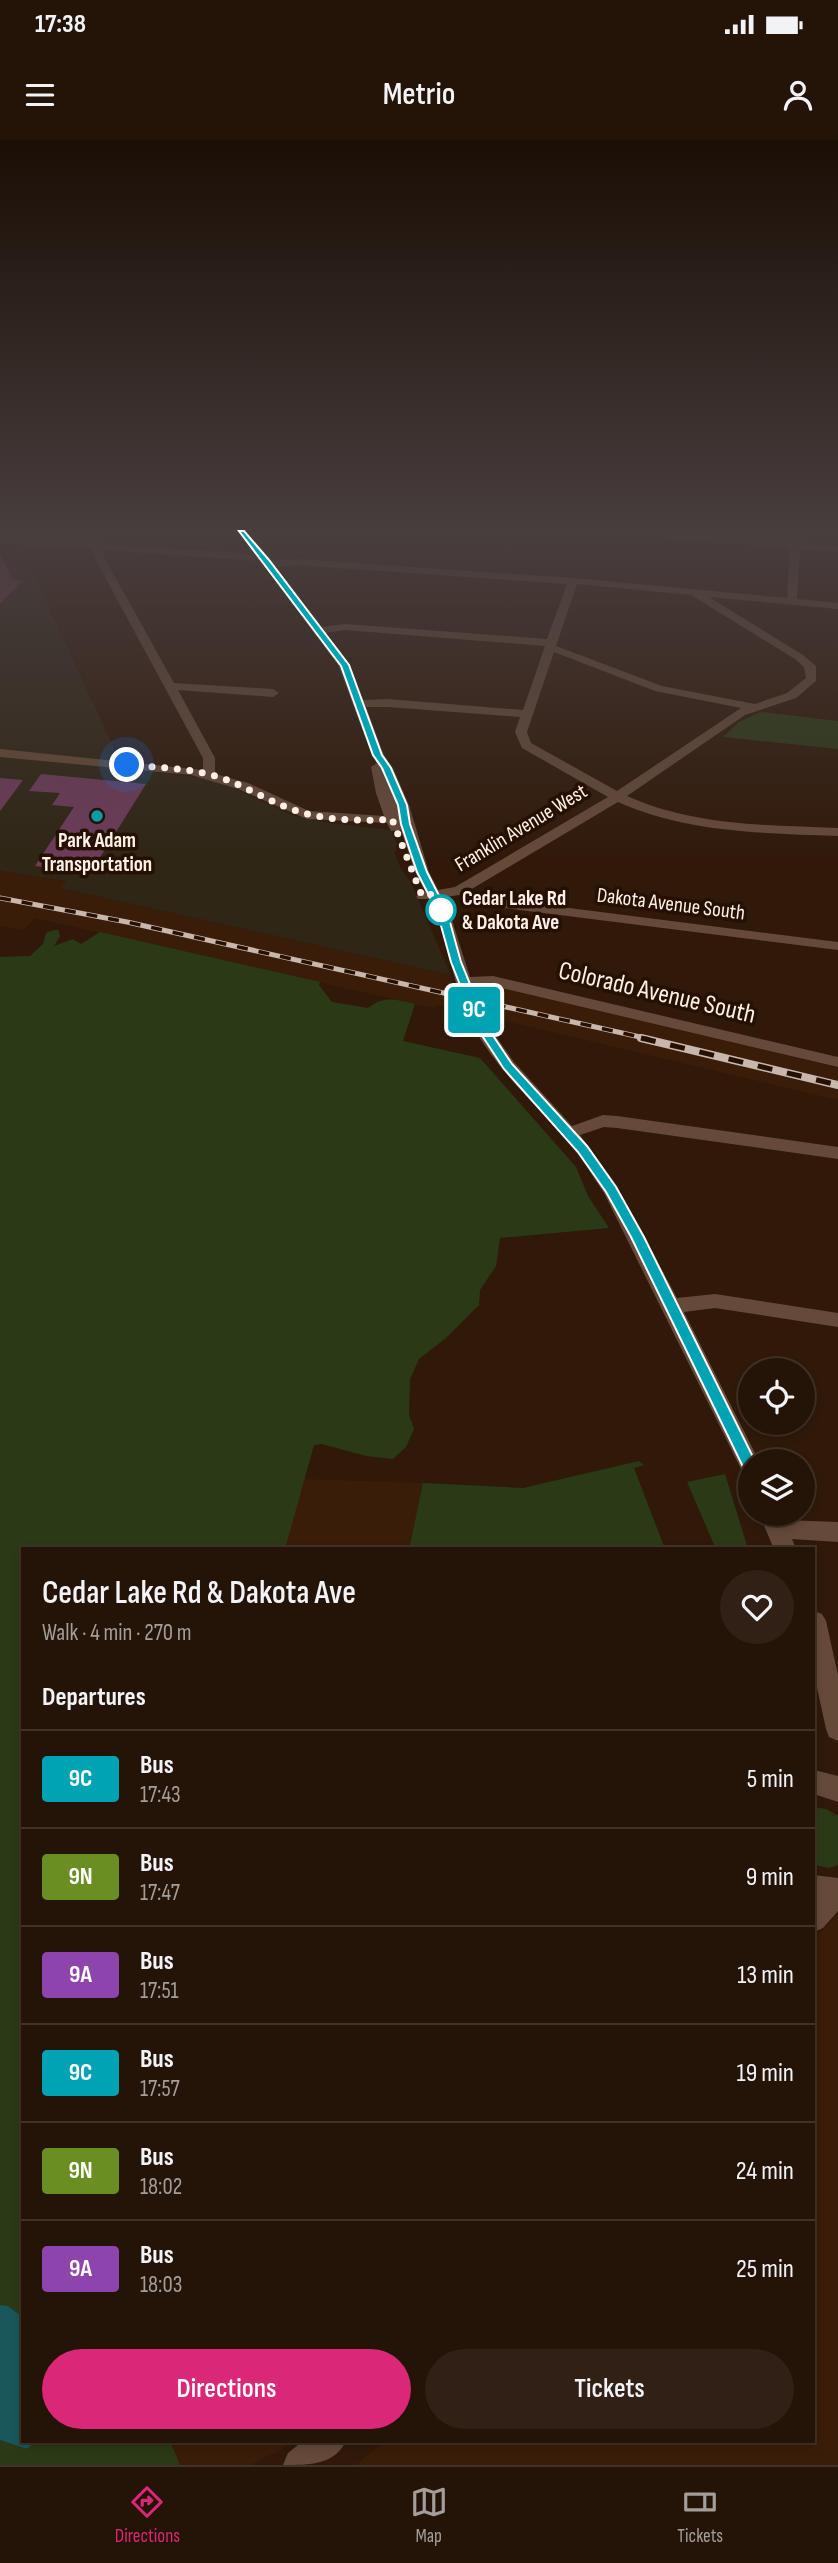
<!DOCTYPE html>
<meta charset="utf-8">
<style>
:root{--surface:#241307;--page:#302015;--text:#f1f3f6;--muted:#a39e9b;--line:#413228;--accent:#db2777}
body{margin:0;font-family:"Sofia Sans Condensed",sans-serif;background:var(--page);color:var(--text);height:100vh;display:flex;flex-direction:column;font-size:26px;white-space:nowrap}
*{box-sizing:border-box;margin:0}
p{font-size:23px;color:var(--muted)}
.icon{flex:none;width:38px;height:38px;fill:none;stroke:currentColor;stroke-width:2;stroke-linecap:round;stroke-linejoin:round}
.map{position:relative;flex:1;overflow:hidden}
.panel{position:absolute;left:21px;top:1407px;width:794px;height:896px;display:flex;flex-direction:column;background:var(--surface);border-radius:0px;box-shadow:0 4px 10px #0003,0 0 0 2px var(--line)}
.panel>*{flex:none}
.badge{padding:0 14px;border-radius:5px;font-size:24px;line-height:46px}
.tools{position:absolute;left:738px;top:1218px;display:grid;gap:14px}
.tools a{display:grid;place-items:center;width:77px;height:77px;border-radius:50%;background:var(--surface);box-shadow:0 4px 10px #0003,0 0 0 2px var(--line);font-size:35px}
.you{position:absolute;width:35px;height:35px;margin:-18px;border:5px solid #fff;border-radius:50%;background:#1a73e8;box-shadow:0 0 0 10px #1a73e833}
.map>.badge{position:absolute;translate:-50% -50%;box-shadow:0 0 0 4px #fff}
h2{padding:0 21px;font-size:26px;line-height:63px}
.round{display:grid;place-items:center;flex:none;width:74px;height:74px;border-radius:37px;background:var(--page)}
.overview{display:flex;align-items:center;justify-content:space-between;height:119px;padding:0 21px}
h1{font-size:33px;font-weight:600;line-height:52px}
.cta{display:flex;gap:14px;margin-top:auto;padding:14px 21px}
.cta a{flex:1;height:80px;border-radius:42px;background:var(--accent);color:#fff;font-size:28px;font-weight:600;line-height:80px;text-align:center}
.cta a+a{background:var(--page);color:var(--text)}
ul{padding:0;list-style:none}
li{display:flex;align-items:center;gap:21px;height:98px;padding:0 21px;border-top:2px solid var(--line)}
li div{flex:1}
li b{display:block;font-size:26px}
li em{font-style:normal}
li .badge{min-width:77px;font-weight:700;text-align:center}
.status{display:flex;justify-content:space-between;align-items:center;height:49px;padding:0 35px;background:var(--surface);direction:ltr}
.status svg{height:19px;fill:currentColor}
header{display:flex;justify-content:space-between;align-items:center;height:91px;padding:0 21px;background:var(--surface);font-size:32px;font-weight:600}
.tabs{display:flex;justify-content:space-around;align-items:center;height:98px;border-top:2px solid var(--line);background:var(--surface);font-size:19px;color:var(--muted)}
.tabs a{display:grid;justify-items:center;gap:4px}
.tabs .active{color:var(--accent)}
.map>svg:first-child{display:block}
</style>
<div class="status"><b>17:38</b><svg viewBox="0 0 49 12"><path d="M0 12V9h3v3zM5 12V6h3v6zM10 12V3h3v9zM15 12V0h3v12zM26 1h20v11H26zM47 4h2v5h-2z"/></svg></div>
<header><svg class="icon" aria-label="menu" viewBox="0 0 24 24"><path d="M4 6h16M4 12h16M4 18h16"/></svg>Metrio<svg class="icon" aria-label="person" viewBox="0 0 24 24"><circle cx="12" cy="8" r="4"/><path d="M4 21q1-7 8-7t8 7"/></svg></header>
<div class="map">
<svg width="838" height="2325" viewBox="0 0 838 2325">
<rect width="100%" height="100%" fill="#301909"/>
<g fill="#3a1d08">
<path d="M0,731L67,741L62,748L451,835L464,870L437,865L436,868L415,864L35,778L24,790L0,786Z"/>
<path d="M489,845L838,928V960L489,877L478,850L479,846Z"/>
<path d="M304,1339L423,1343L409,1409H285Z"/>
<path d="M838,1774V2325H356L385,2301H814V1799Z"/>
<path d="M170,2301H292L277,2313L260,2319L252,2325H180Z"/>
</g>
<path fill="#2f2616" d="M0,427L31,429L123,628L203,638L231,647L292,675L329,683L391,690L397,704L395,714L401,729L411,743L451,835L61,748L66,741L0,731Z"/>
<g fill="#2b3a16">
<path d="M761,572L838,581V609L723,597L739,582Z"/>
<path d="M54,790H58L60,796L54,806L73,799L81,804L100,792L320,842L319,845L332,862L368,868C385,855 396,860 415,864L403,901L480,918L576,1027L588,1056L609,1088L500,1098L496,1126L480,1150L479,1165L446,1198L419,1219L410,1239L409,1275L414,1289L406,1307L393,1319L366,1316L322,1304L314,1305L285,1409H23V2177L8,2166L0,2165V817L30,816L43,804L46,793Z"/>
<path d="M639,1321L644,1325L634,1328L665,1409H409L423,1343L523,1348Z"/>
<path d="M725,1334L748,1409H716L687,1342Z"/>
<path d="M814,1667L826,1669L838,1676V1725L829,1728L814,1725Z"/>
<path d="M0,2300L27,2309L37,2301H170L180,2325H0Z"/>
</g>
<path fill="#18585b" d="M0,2165L8,2166L23,2177V2301H37L27,2309L0,2300Z"/>
<g fill="#6c3c59">
<path d="M0,413L12,440L22,441L0,464Z"/>
<path d="M41,634L146,644L91,732L35,726L74,667L52,665L60,653L29,651Z"/>
<path d="M0,638L23,640L0,671Z"/>
</g>
<g fill="none" stroke-linecap="round" stroke-linejoin="round">
<g fill="#654a39" fill-rule="evenodd">
<path d="M92,393H102V404L255,414L236,393H246L271,421L297,419L573,438L787,458L790,408L647,396L642,393H681L791,402V393H801L800,403L838,406V412L800,409L797,459L838,463V469L709,457L803,515L816,526V541L796,558L745,575L627,656C694,686 766,685 838,688V696C763,693 688,693 618,662L470,750L498,759L838,802V810L496,767L458,755L442,758L449,771L470,837L493,836L838,917V927L493,846H473L490,888L514,922L572,986L603,975L617,976L838,1007V1019L617,988L604,987L580,995L617,1046L677,1158L715,1154L838,1173V1187L715,1168L684,1172L759,1321H751V1336L743,1333L604,1053C595,1040 587,1026 577,1013C544,971 502,937 475,890C452,850 450,800 429,759H418L416,756L425,751L415,732L401,690L391,691L387,683L307,679L238,649L191,635L0,617V609L203,630V618L93,415V409L0,403V397L93,403ZM103,410L260,421L338,525L372,615L377,623L371,627L376,653L384,676L309,671L248,643L215,634V618L178,550L273,557L279,553L273,549L174,543L103,415ZM297,425L567,444L547,499L345,484L321,487L275,427ZM577,444L691,455L795,519L804,527L806,538L787,553L755,564L662,546L556,506ZM345,490L545,506L523,570L388,559L363,560L350,525L325,493ZM554,512L655,551L741,568L617,651L531,603L527,592ZM366,567H388L520,577L515,592L522,608L608,657L455,747L438,750L429,732L409,665L393,628L384,615Z"/>
<path d="M759,1374H781L783,1380L838,1382V1402L792,1399L796,1409H774Z"/>
<path d="M814,1471L822,1474L826,1481L838,1535V1601L829,1597L826,1589L814,1534Z"/>
<path d="M814,1630L838,1636V1662L814,1654Z"/>
<path d="M814,1735L838,1738V1771L823,1788L814,1792Z"/>
<path d="M303,2301H346C334,2325 310,2325 283,2325L288,2313Z"/>
</g>
<g stroke="#c7b7ac" stroke-width="5">
<path id="rail-far1" d="M0,758L127,782L649,899"/>
</g>
<g stroke="#c7b7ac" stroke-width="8">
<path id="rail" d="M641,898L838,945"/>
</g>
<use href="#rail-far1" stroke="#261002" stroke-width="3.5" stroke-dasharray="11" stroke-linecap="butt"/>
<use href="#rail" stroke="#261002" stroke-width="5" stroke-dasharray="15" stroke-linecap="butt"/>
</g>
<linearGradient id="sky" x2="0" y2="1"><stop stop-color="#1a0e05"/><stop offset="0.55" stop-color="#483e3e"/><stop offset="1" stop-color="#483e3e" stop-opacity="0"/></linearGradient>
<rect width="838" height="718" fill="url(#sky)"/>
<path fill="#00a3b4" stroke="#fff" stroke-width="2" d="M239,391H244L269,420L349,525L382,615L391,628L407,665L410,684L427,732L447,771L461,822L488,888L512,924L587,1006L616,1047L644,1097L758,1327L756,1331H745L631,1097L606,1052L578,1012L504,929L477,888L451,822L437,771L417,732L401,684L398,665L382,628L373,615L341,526Z"/>
<g fill="none" stroke-linecap="round" stroke-linejoin="round">
<path stroke="#fef0e8" stroke-width="7" stroke-dasharray="0 12.6" d="M127,625C155,627 185,628 212,635C237,642 258,655 281,665C315,680 355,682 392,679L422,756L433,754L441,770"/>
</g>
<circle fill="#0f9aa8" stroke="#261002" stroke-width="2.5" cx="97" cy="676" r="7"/>
<circle fill="#fff" stroke="#00a3b4" stroke-width="3.5" cx="441" cy="770" r="14"/>
<g text-anchor="middle" dominant-baseline="central" stroke-width="7" stroke-linejoin="round" paint-order="stroke">
<g font-size="21" fill="#fef0e8" stroke="#261002">
<text transform="translate(521 688) rotate(-31)">Franklin Avenue West</text>
<text transform="translate(671 764) rotate(7)">Dakota Avenue South</text>
</g>
<g font-size="21" font-weight="bold" fill="#fef0e8" stroke="#261002">
<text x="97" y="700">Park Adam<tspan x="97" dy="24">Transportation</tspan></text>
</g>
<g font-size="21" font-weight="bold" fill="#fef0e8" stroke="#261002" text-anchor="start">
<text x="462" y="758">Cedar Lake Rd<tspan x="462" dy="24">&amp; Dakota Ave</tspan></text>
</g>
<g font-size="26" fill="#fef0e8" stroke="#261002">
<text transform="translate(657 853) rotate(13)">Colorado Avenue South</text>
</g>
</g>
</svg>
<div class="tools">
<a><svg class="icon" aria-label="locate" viewBox="0 0 24 24"><circle cx="12" cy="12" r="6"/><path d="M12 2v4M12 18v4M2 12h4M18 12h4"/></svg></a>
<a><svg class="icon" aria-label="layers" viewBox="0 0 24 24"><path d="M12 4l9 5-9 5-9-5zM3 14l9 5 9-5"/></svg></a>
</div>
<div class="you" style="left:127px;top:625px"></div>
<b class="badge" style="left:474px;top:870px;background:#00a3b4;color:#fff">9C</b>
<section class="panel">
<div class="overview"><div><h1>Cedar Lake Rd &amp; Dakota Ave</h1><p>Walk · 4 min · 270 m</p></div><a class="round"><svg class="icon" aria-label="heart" viewBox="0 0 24 24"><path d="M12 20l-8-8c-3-5 5-10 8-4 3-6 11-1 8 4z"/></svg></a></div>
<h2>Departures</h2>
<ul>
<li><span class="badge" style="background:#00a3b4;color:#fff">9C</span><div><b>Bus</b><p>17:43</p></div><em>5 min</em></li>
<li><span class="badge" style="background:#6b8e23;color:#fff">9N</span><div><b>Bus</b><p>17:47</p></div><em>9 min</em></li>
<li><span class="badge" style="background:#8e44ad;color:#fff">9A</span><div><b>Bus</b><p>17:51</p></div><em>13 min</em></li>
<li><span class="badge" style="background:#00a3b4;color:#fff">9C</span><div><b>Bus</b><p>17:57</p></div><em>19 min</em></li>
<li><span class="badge" style="background:#6b8e23;color:#fff">9N</span><div><b>Bus</b><p>18:02</p></div><em>24 min</em></li>
<li><span class="badge" style="background:#8e44ad;color:#fff">9A</span><div><b>Bus</b><p>18:03</p></div><em>25 min</em></li>
</ul>
<div class="cta"><a>Directions</a><a>Tickets</a></div>
</section>
</div>
<nav class="tabs">
<a class="active"><svg class="icon" aria-label="directions" viewBox="0 0 24 24"><path d="M12 3l9 9-9 9-9-9zM9 14v-3h6M13 9l2 2-2 2"/></svg>Directions</a>
<a><svg class="icon" aria-label="map" viewBox="0 0 24 24"><path d="M3 6l6-2 6 2 6-2v14l-6 2-6-2-6 2zM9 4v14M15 6v14"/></svg>Map</a>
<a><svg class="icon" aria-label="tickets" viewBox="0 0 24 24"><path d="M3 7h18v10H3zM15 7v10"/></svg>Tickets</a>
</nav>
